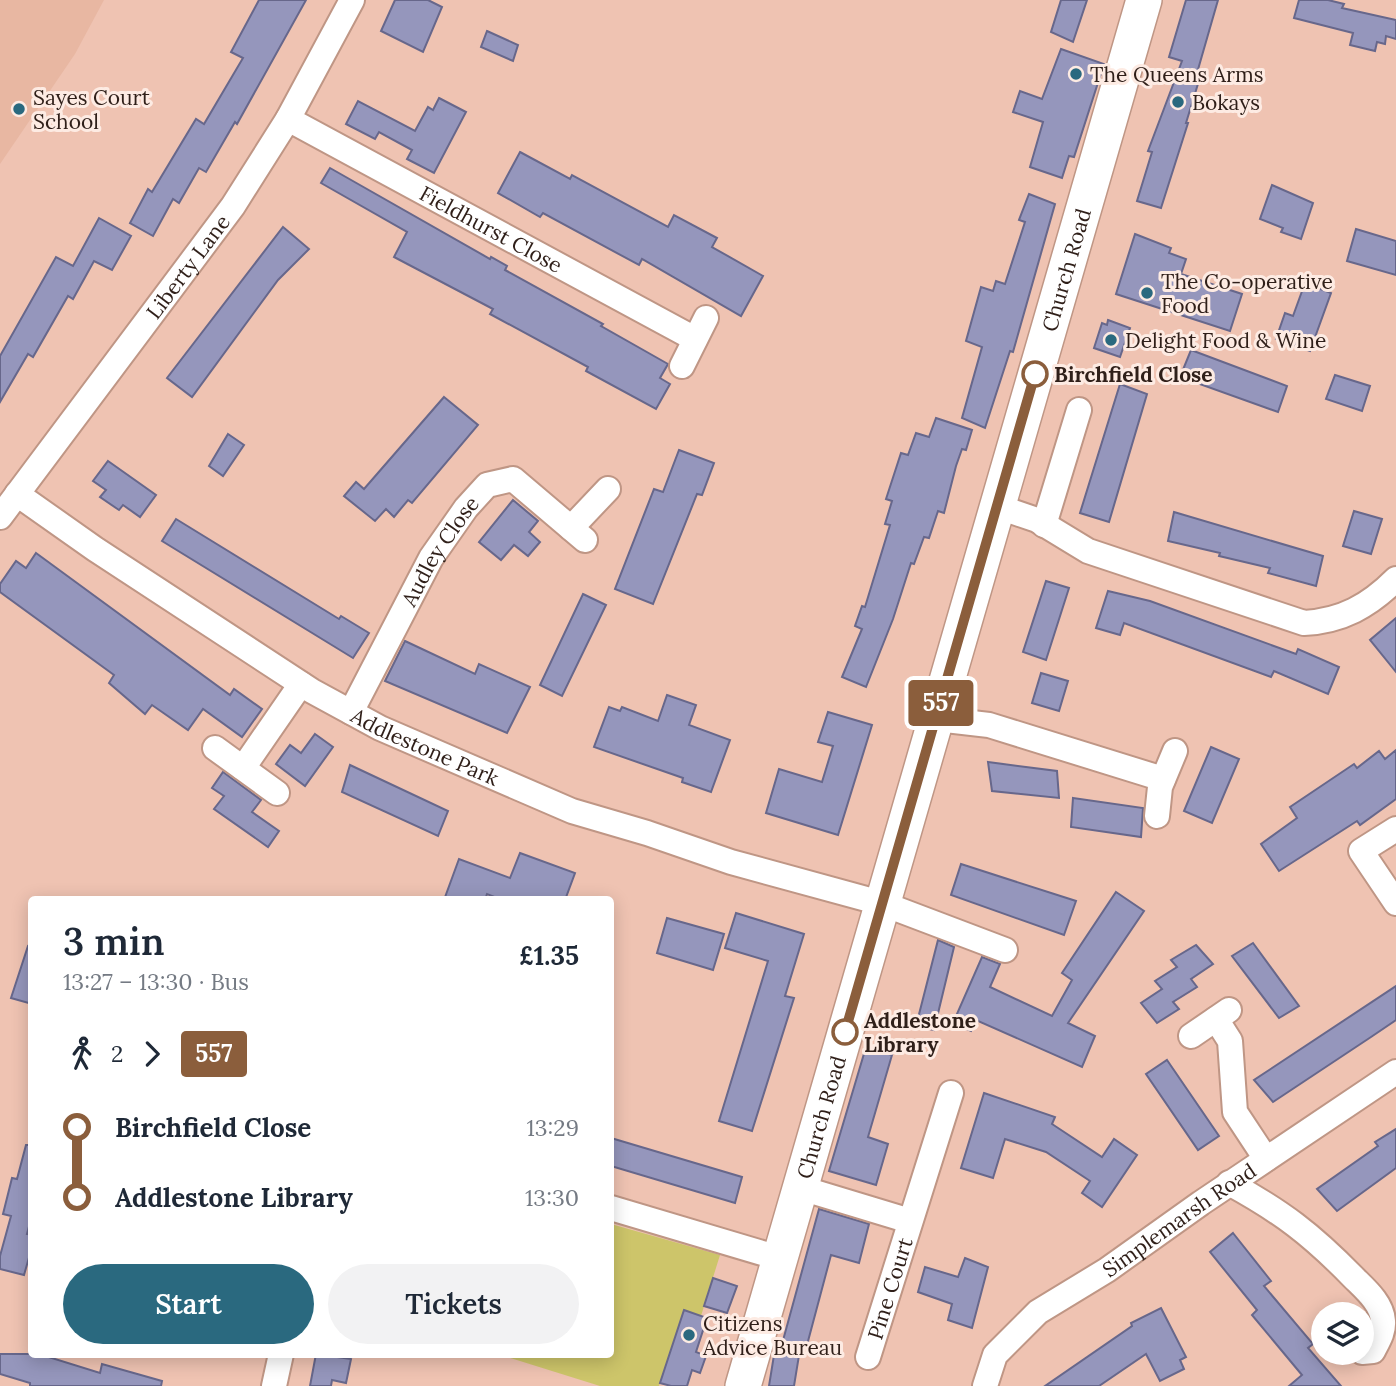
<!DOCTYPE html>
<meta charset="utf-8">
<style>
:root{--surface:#fff;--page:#f2f2f3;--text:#1f2937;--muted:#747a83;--accent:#2a697f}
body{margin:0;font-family:Lora,serif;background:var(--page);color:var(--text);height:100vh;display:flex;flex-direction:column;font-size:26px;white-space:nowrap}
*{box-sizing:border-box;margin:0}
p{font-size:23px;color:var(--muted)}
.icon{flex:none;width:38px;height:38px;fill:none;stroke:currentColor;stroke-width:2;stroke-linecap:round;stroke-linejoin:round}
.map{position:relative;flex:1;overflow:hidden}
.sheet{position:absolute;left:28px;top:896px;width:586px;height:462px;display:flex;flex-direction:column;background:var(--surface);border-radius:7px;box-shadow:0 4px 18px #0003}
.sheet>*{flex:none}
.badge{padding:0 14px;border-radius:5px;font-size:24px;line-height:46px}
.fabs{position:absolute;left:1311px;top:1302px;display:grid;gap:14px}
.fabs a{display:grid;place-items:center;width:63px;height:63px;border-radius:50%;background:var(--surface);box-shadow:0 4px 18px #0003;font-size:35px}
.map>.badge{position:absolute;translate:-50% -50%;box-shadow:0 0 0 4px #fff}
.legs{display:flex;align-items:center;gap:10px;height:77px;padding:0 35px;font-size:23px}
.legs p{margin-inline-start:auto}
.head{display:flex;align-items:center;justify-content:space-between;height:119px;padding:0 35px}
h1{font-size:38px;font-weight:600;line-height:52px}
.button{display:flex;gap:14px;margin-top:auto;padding:14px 35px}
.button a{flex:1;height:80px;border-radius:42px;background:var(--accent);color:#fff;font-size:28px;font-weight:600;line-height:80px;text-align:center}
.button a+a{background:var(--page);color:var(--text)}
ul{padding:0 35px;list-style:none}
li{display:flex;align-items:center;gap:24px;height:70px;font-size:26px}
li i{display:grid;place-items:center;width:10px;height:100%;margin:0 9px;background:currentColor}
li i::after{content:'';width:18px;height:18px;margin:-9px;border:5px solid;border-radius:50%;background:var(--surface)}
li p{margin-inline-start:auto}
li:first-child i{background:linear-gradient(#0000 50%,currentColor 0)}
li:last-child i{background:linear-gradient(currentColor 50%,#0000 0)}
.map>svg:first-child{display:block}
</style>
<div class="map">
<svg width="1396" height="1386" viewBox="0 0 1396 1386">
<rect width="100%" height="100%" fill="#efc3b2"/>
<path fill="#e8b7a2" d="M0,0H104L75,54L0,164Z"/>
<path fill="#cdc56a" d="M611,1224L720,1255L701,1316L684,1311L659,1386H600L501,1355L611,1354Z"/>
<g fill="#9596bc" stroke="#67678b" stroke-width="2">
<path d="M259,0H306L237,124L235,122L206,172L199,168L179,203L173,199L153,236L130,223L148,189L152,192L196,119L204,124L243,58L231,52Z"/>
<path d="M395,0H428L442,7L423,52L381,31Z"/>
<path d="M1061,0H1087L1073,42L1051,32Z"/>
<path d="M1186,0H1218L1197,73L1201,74L1186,123H1188L1161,208L1137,201L1152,152L1148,151L1182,61L1169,57Z"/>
<path d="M1299,0H1328L1344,4L1342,8L1396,20V39L1386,36L1385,44L1377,42L1375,51L1350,45L1353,33L1294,18Z"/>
<path d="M487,31L518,45L513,61L481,47Z"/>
<path d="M1061,49L1104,64L1074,157L1069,156L1062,178L1030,167L1043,122L1013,112L1020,91L1042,99Z"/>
<path d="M439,98L466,112L434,173L407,159L412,150L379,132L375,139L346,124L358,101L415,131L428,107L433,110Z"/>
<path d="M520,152L570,179L572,175L668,227L674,215L717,238L712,247L763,276L741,316L642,259L639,265L543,213L540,217L498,193Z"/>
<path d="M330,168L490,259L491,257L507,266L505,270L603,324L601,326L668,364L660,378L670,384L656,409L586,371L588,367L490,314L493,309L394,257L407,232L321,183Z"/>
<path d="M1272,185L1313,203L1301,239L1281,232L1283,228L1260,219Z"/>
<path d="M1029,194L1055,204L1013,352L1010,351L985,428L962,418L982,347L966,341L981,287L993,291L996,281L1005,284L1025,222L1019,220Z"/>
<path d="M99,218L131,236L112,270L94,261L73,299L68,296L33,357L28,354L0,402V356L56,257L73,266Z"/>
<path d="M283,227L309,249L278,280L192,397L167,378Z"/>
<path d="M1356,229L1396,241V275L1347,261Z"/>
<path d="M1135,234L1171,248L1169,253L1186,259L1181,274L1242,294L1230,331L1116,294Z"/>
<path d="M1305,283L1331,293L1310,351L1276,339L1285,313L1293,316Z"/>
<path d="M1108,320L1130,328L1120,357L1094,348L1102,323L1107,325Z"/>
<path d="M1191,350L1287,386L1278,412L1180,377Z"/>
<path d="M1335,375L1370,386L1362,411L1326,399Z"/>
<path d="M1120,384L1147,394L1109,522L1080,513Z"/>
<path d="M444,397L478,425L412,503L408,500L394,517L386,509L375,521L344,496L356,482L364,489Z"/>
<path d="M936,418L972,430L966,450L962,449L956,466L944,513L938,511L929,538L924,537L914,564L911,563L893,619L866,687L842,677L862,629L855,626L862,606L865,607L890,525L885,524L892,501L886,499L901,453L908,455L916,433L929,437Z"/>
<path d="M228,434L244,445L223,476L209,466Z"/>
<path d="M679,450L714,463L702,495L697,494L653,604L615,589L654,489L663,492Z"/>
<path d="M108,461L156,495L140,517L123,505L119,510L100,497L106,490L93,481Z"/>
<path d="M513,500L538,521L529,532L540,542L528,556L514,545L501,560L479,542Z"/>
<path d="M1354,511L1382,519L1371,554L1343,546Z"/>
<path d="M1174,512L1323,556L1316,586L1268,573L1270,568L1219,556L1220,553L1168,541Z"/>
<path d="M176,519L339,619L341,616L369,633L353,658L162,541Z"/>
<path d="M36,553L230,695L234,689L262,709L242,737L203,709L188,730L152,705L145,714L109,683L114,675L0,592V584L16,561L26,568Z"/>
<path d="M1046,581L1069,588L1046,660L1023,652Z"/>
<path d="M1108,591L1150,601L1296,654L1298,649L1339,667L1328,694L1274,671L1271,677L1124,623L1120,635L1096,628Z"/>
<path d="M583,594L606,605L562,696L540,685Z"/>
<path d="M1396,618V672L1370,640Z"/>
<path d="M405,641L475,674L479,664L530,687L507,733L385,681Z"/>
<path d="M1041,673L1068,681L1059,711L1032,703Z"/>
<path d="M667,695L696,705L689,725L730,740L711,792L682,782L683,778L594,747L609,707L620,711L622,707L658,721Z"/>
<path d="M828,712L872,725L838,835L766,813L779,769L822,782L833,746L818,742Z"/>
<path d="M315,734L333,747L305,786L276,764L290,745L301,753Z"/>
<path d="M1211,747L1239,759L1212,823L1184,811Z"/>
<path d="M1396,750V799L1360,825L1357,821L1279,871L1261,844L1297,818L1290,807L1354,764L1357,768L1379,751L1385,759Z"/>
<path d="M988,762L1057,771L1059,798L992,791Z"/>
<path d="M350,765L448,811L438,836L342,792Z"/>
<path d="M223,772L261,800L252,812L279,831L268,847L214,809L224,796L212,788Z"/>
<path d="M1073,798L1143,808L1141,837L1071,827Z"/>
<path d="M520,853L575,873L565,900H502L487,894L485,900H444L459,859L510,878Z"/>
<path d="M961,864L1076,901L1064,935L951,895Z"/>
<path d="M1116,892L1144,911L1068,1023L1095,1036L1082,1067L976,1020L971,1031L953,1023L982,957L1000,964L990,987L1052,1016L1072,980L1062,973Z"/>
<path d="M736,913L804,934L785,996L794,998L752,1131L719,1121L768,961L725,948Z"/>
<path d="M667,918L724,934L713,970L657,953Z"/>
<path d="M938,940L954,947L934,1030L916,1026Z"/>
<path d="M1253,943L1299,1006L1279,1018L1232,956Z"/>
<path d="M1196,945L1213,964L1191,979L1197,987L1173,1002L1179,1009L1157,1023L1141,1003L1162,989L1155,981L1177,967L1171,960Z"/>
<path d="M28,946L32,947V1004L11,998Z"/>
<path d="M1396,986V1020L1371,1037L1273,1102L1254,1080Z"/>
<path d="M866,1047L892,1055L868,1137L888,1144L876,1185L829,1171Z"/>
<path d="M1167,1060L1219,1136L1198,1150L1146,1074Z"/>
<path d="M984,1093L1055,1117L1052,1124L1102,1157L1114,1139L1137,1155L1102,1207L1082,1193L1090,1181L1046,1152L1005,1139L993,1178L961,1168Z"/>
<path d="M1396,1129V1168L1337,1211L1317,1189L1378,1146L1375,1142Z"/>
<path d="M611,1138L742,1177L735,1203L611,1166Z"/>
<path d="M26,1145H32V1215L27,1234L32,1235V1247L24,1275L0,1269V1256L11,1216L3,1214L12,1178L17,1179Z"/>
<path d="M819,1209L869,1224L859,1263L831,1255L807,1345L801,1343L794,1386H769L774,1355H779Z"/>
<path d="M1233,1233L1271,1281L1264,1286L1313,1344L1308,1348L1341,1386H1289L1302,1375L1252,1315L1257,1310L1210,1252Z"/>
<path d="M965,1258L988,1267L972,1328L948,1320L952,1304L918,1292L925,1267L958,1277Z"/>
<path d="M713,1278L737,1286L727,1313L704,1306Z"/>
<path d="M1161,1308L1186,1357L1180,1360L1184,1369L1160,1381L1146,1354L1099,1386H1045L1132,1326L1131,1323Z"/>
<path d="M684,1310L707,1318L696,1352L706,1356L700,1373L692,1370L687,1386H671L660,1383Z"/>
<path d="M0,1354H39L100,1373L102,1364L162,1381L161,1386H30V1383L0,1374Z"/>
<path d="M316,1354L351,1359L346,1383L332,1380L331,1386H310Z"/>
</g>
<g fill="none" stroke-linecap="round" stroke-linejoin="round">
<g stroke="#bf9685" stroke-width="28">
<g id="street">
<path id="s1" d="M288,119L695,339"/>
<path d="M682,366L706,318"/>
<path id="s2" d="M17,494L95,549L312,691L380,728L572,811L647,833L731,862L881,903L1005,950"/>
<path d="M996,506L1037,520L1088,551L1304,623C1342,621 1369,606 1396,579"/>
<path id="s3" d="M0,517L233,206L288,119L352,0"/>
<path d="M1044,525L1079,410"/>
<path d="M571,528L608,489"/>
<path id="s4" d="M351,712L431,558L466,508L487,485L513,479L585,540"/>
<path d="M937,719L989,725L1163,779"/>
<path d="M215,748L277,793"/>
<path d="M243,768L301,684"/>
<path d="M1157,816L1160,787L1175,751"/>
<path d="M1396,829L1361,851L1396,903"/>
<path d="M1216,1019L1230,1041L1235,1112L1266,1159"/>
<path d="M1191,1036L1229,1010"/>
<path d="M1229,1183C1282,1212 1311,1234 1353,1277C1365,1289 1382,1303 1383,1321C1384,1332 1378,1341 1373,1351L1362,1352"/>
<path d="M801,1188L910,1221"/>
<path d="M611,1208L779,1258"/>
<path id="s5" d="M868,1357L951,1093"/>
<path d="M274,1386L281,1354"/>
<path id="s6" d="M985,1386L995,1355L1038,1312L1107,1270L1201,1203L1396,1072"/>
</g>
</g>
<g stroke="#bf9685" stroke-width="38">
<g id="secondary">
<path id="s7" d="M743,1386L1144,0"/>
</g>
</g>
<use href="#street" stroke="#fff" stroke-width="24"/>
<use href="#secondary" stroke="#fff" stroke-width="35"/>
</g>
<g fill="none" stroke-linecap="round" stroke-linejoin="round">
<g stroke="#fff" stroke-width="16">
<path id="line-1" d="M845,1032L1035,374"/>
</g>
<use href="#line-1" stroke="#8b5e3c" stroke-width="10"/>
</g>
<g fill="#2a697f" stroke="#fdebe3" stroke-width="2.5">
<circle cx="1076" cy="74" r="7"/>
<circle cx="1178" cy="102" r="7"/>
<circle cx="19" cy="109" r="7"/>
<circle cx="1147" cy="293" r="7"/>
<circle cx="1111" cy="340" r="7"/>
<circle cx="689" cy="1335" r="7"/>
</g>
<g fill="#fff" stroke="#8b5e3c" stroke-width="3.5">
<circle cx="1035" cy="374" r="12"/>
<circle cx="845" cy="1032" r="12"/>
</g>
<g text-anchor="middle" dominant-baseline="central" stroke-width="6" stroke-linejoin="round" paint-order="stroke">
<g font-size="21" fill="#2f1f19" stroke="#fdebe3" text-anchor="start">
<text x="1090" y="74">The Queens Arms</text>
<text x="33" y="97">Sayes Court<tspan x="33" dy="24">School</tspan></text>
<text x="1192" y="102">Bokays</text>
<text x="1161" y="281">The Co-operative<tspan x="1161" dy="24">Food</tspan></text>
<text x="1125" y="340">Delight Food &amp; Wine</text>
<text x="703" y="1323">Citizens<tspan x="703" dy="24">Advice Bureau</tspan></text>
</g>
<g font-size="21" fill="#2f1f19" stroke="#fdebe3">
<text stroke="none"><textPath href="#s1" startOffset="231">Fieldhurst Close</textPath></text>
<text stroke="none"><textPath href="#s3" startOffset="313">Liberty Lane</textPath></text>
<text stroke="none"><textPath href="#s7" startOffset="1162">Church Road</textPath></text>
<text stroke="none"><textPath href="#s4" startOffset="184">Audley Close</textPath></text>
<text stroke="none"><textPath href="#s2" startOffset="481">Addlestone Park</textPath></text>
<text stroke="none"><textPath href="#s7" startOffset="280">Church Road</textPath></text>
<text stroke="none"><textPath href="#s6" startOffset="262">Simplemarsh Road</textPath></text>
<text stroke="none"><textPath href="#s5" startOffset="72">Pine Court</textPath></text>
</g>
<g font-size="21" font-weight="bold" fill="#2f1f19" stroke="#fdebe3" text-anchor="start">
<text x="1054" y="374">Birchfield Close</text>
<text x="864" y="1020">Addlestone<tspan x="864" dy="24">Library</tspan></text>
</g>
</g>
</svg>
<div class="fabs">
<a><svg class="icon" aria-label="layers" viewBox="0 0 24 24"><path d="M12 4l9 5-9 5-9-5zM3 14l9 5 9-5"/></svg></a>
</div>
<b class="badge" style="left:941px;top:703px;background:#8b5e3c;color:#fff">557</b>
<section class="sheet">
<div class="head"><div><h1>3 min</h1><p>13:27 – 13:30 · Bus</p></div><b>£1.35</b></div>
<div class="legs"><svg class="icon" aria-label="walk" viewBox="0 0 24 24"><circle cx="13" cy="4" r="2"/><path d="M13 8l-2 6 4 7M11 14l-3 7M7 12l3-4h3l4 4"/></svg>2<svg class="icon" aria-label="forward" viewBox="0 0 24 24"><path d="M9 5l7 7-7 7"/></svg><b class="badge" style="background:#8b5e3c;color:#fff">557</b></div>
<ul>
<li><i style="color:#8b5e3c"></i><b>Birchfield Close</b><p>13:29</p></li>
<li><i style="color:#8b5e3c"></i><b>Addlestone Library</b><p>13:30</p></li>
</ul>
<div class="button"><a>Start</a><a>Tickets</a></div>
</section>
</div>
